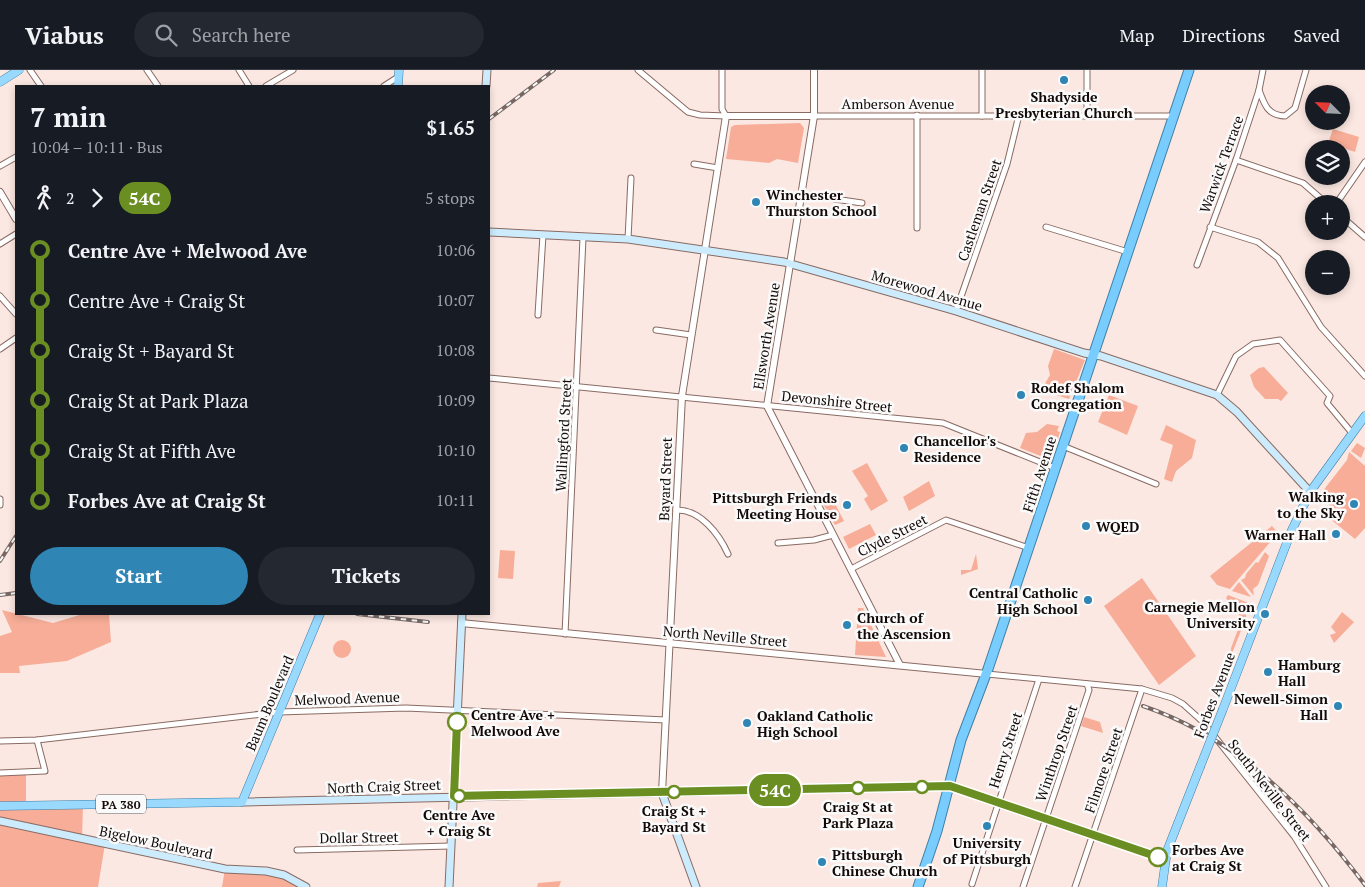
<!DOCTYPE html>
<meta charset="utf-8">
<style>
:root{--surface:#171b24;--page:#242831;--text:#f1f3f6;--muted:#9ea1a6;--line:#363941;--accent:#2f85b4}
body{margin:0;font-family:"PT Serif",serif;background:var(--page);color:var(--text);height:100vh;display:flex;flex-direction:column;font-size:19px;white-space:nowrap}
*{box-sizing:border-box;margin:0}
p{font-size:16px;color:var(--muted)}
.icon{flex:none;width:28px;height:28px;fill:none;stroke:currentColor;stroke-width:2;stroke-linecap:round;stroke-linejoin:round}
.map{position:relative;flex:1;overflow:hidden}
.panel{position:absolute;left:15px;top:15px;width:475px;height:530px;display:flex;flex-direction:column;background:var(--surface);border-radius:0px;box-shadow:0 2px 8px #0003}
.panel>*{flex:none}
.badge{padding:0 10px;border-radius:16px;font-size:18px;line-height:32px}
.needle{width:32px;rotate:294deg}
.fabs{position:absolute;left:1305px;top:15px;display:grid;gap:10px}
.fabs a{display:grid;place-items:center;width:45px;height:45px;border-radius:50%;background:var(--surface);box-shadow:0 2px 8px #0003;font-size:25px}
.map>.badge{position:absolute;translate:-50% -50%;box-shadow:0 0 0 2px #fff}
.legs{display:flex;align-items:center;gap:8px;height:55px;padding:0 15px;font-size:16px}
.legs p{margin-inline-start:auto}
.overview{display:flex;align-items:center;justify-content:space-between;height:85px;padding:0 15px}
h1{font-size:28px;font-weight:800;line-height:38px}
.button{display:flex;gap:10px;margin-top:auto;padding:10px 15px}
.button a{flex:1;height:58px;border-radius:30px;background:var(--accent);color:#fff;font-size:20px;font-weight:800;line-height:58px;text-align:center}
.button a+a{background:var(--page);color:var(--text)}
ul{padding:0 15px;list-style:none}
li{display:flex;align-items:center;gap:18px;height:50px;font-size:19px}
li i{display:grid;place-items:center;width:8px;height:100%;margin:0 6px;background:currentColor}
li i::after{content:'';width:12px;height:12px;margin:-6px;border:4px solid;border-radius:50%;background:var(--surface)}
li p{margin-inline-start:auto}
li:first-child i{background:linear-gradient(#0000 50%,currentColor 0)}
li:last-child i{background:linear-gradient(currentColor 50%,#0000 0)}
header{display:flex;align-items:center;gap:30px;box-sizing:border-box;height:70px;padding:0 25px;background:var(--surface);border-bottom:1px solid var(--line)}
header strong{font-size:24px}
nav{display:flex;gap:28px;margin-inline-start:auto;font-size:18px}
.search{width:350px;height:45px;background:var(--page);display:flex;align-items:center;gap:12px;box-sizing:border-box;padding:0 18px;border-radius:28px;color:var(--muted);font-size:19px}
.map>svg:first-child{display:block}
</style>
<header>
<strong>Viabus</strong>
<div class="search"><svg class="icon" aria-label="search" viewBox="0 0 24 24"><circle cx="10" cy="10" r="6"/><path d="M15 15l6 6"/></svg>Search here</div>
<nav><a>Map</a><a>Directions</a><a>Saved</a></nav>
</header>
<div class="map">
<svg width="1365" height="817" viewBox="0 0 1365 817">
<rect width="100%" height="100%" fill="#fce8e2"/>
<g fill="#f7ad97">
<path d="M800,53L804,58L798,93L777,89L769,93L726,89L731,57L735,55Z"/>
<path d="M1333,59L1359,67L1355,82L1328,73Z"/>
<path d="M1054,279L1085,290L1069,329L1047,322L1048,318L1043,317L1050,305L1048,296Z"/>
<path d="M1264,297L1288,323L1281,331L1278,329H1265L1254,317L1250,305L1259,298Z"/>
<path d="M1109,325L1138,336L1127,365L1098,352Z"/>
<path d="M1047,354L1059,356L1057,361L1060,362L1051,390L1020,378L1026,363L1037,362Z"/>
<path d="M1166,355L1196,370L1192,388L1176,401L1172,412L1164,409L1173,375L1160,370Z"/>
<path d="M1357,373L1365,378L1361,388L1351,381Z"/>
<path d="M1349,382L1365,396V458L1355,469L1329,448L1335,440L1324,430L1327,427L1322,422L1347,390Z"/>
<path d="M867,393L888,431L871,441L864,429L868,426L852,401Z"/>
<path d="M929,411L935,426L909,441L903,427Z"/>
<path d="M834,425L836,429L833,430L844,451L835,455L822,432Z"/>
<path d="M870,454L876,465L849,479L843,467Z"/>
<path d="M1272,456L1278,463L1230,519L1217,515L1210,506Z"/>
<path d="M500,480L515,481L513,509L498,508Z"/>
<path d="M1265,482L1269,486L1258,515L1253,519L1254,526L1241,510L1245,508L1246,504L1256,492L1258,493Z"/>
<path d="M976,484L978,499L961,505V500H971Z"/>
<path d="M1142,508L1196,586L1159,615L1104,536Z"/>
<path d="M1239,512L1251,527L1232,521Z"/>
<path d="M1228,525L1251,534L1249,540H1246V548L1231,586V578L1242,549L1226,528Z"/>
<path d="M858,538H863L886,587L855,585Z"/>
<path d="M2,540L53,553L83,544H109L111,572L67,591L19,596L20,603H0V566L12,562Z"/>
<path d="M1342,542L1354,552L1334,573L1330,565L1336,563L1331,557Z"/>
<circle cx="342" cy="579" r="9"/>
<path d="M1084,647L1100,652L1103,663L1081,656Z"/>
<path d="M26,702V735L83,734L82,769L105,774L98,817H0V703Z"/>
<path d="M225,799L266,801L306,817H222Z"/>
<path d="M561,811L559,817H537L538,813Z"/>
</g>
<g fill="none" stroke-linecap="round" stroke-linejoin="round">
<g stroke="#886b63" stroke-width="7">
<g id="minor">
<path d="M30,0L41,16"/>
<path d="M147,0L158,16"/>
<path d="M239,0L249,16"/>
<path d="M638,0L688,42L700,45L726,46"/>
<path d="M722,0V39L726,46"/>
<path d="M266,16L293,0"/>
<path d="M384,16L398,7"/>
<path d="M1259,20C1264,34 1268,46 1285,46L1295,38L1306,0"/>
<path d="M917,45V158"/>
<path d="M1087,45V0"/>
<path d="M814,46H1174"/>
<path d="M982,46V0"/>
<path d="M1236,90L1303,113L1327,134"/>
<path d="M694,94L718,98"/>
<path d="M0,96L16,87"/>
<path d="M801,124L862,133"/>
<path d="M1336,134L1365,92"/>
<path d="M1341,146L1365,167"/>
<path d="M1046,157L1128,182"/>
<path d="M1210,157L1258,172L1278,188L1321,257L1365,306"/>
<path d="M628,169L631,108"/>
<path d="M0,174L16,164"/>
<path d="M1197,195L1236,90L1259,20L1263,0"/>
<path d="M0,226L16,244"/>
<path d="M956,241L1007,94L1019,45"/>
<path d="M538,245L543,165"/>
<path d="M656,260L691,265"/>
<path d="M0,279L16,268"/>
<path d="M489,308L943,353L1055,398"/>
<path d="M1217,325L1236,286L1253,274L1280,270L1330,326L1327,333L1352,363"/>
<path d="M1063,376L1156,414"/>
<path d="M0,429V435"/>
<path d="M676,440C700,439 719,464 728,484"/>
<path d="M778,473L814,470L833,465"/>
<path d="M851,499L946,450L1029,478"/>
<path d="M565,564L583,168"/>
<path d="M987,604L1142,619L1172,628L1183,634L1203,652L1294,766L1326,817"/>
<path d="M0,671L37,670L279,642L406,638L666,650"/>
<path d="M0,703L45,701L37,670"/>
<path d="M297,780L451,776"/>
<path d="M972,814L1039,609"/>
<path d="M1023,817L1089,620L1087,614"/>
<path d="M1075,817L1142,619"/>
</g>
</g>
<g stroke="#886b63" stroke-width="8">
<g id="tertiary">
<path d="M814,0V46L767,336L900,595"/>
<path d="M0,122L16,149"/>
<path d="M461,553L987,604"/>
<path d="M662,723L682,326L726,46H814"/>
</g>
</g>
<g stroke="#886b63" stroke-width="9">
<g id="secondary">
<path d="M486,16L487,0"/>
<path d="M489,162L628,169L784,192L956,241L1084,283L1101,286L1217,325L1237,342L1310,422"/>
<path d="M662,723L696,817"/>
<path d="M242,732L950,716"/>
<path d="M0,751L225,799L266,801L284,805L306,817"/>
<path d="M449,817L462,544"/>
</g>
</g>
<g stroke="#3f80a7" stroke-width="9">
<g id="primary">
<path d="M0,12L19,0"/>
<path d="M398,16L399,0"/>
<path d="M1223,639L1291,462L1310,422L1365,346"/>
<path d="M950,716L1165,789"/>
<path d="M0,736L242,732L320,544"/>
<path d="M1162,817L1167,781L1200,697"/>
</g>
</g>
<g stroke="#3f80a7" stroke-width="11">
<path id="trunk" d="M918,817L937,761L961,670L988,599L1189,0"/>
</g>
<use href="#minor" stroke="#fff" stroke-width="5"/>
<use href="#tertiary" stroke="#fff" stroke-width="6"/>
<use href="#secondary" stroke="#ccecfe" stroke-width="7"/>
<use href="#primary" stroke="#9ad9fe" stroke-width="8"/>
<use href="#trunk" stroke="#78ccfe" stroke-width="9"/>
<g stroke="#776864" stroke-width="4">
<g id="rail">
<path d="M489,49L554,0"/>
<path d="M0,491L16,466"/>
<path d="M0,525L16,523"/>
<path d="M357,544L428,552"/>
<path d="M1143,636C1237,668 1307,738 1365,815"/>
</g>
</g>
<use href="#rail" stroke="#fafafa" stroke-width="2" stroke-dasharray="5.5" stroke-linecap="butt"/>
<g stroke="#3f80a7" stroke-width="9" stroke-linecap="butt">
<path id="primary-bridge" d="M1200,697L1223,639"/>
</g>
<use href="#primary-bridge" stroke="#9ad9fe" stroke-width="8"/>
</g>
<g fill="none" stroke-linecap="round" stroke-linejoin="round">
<g stroke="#fff" stroke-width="11">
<path id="line-1" d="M457,652L454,726L950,716L1158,787"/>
</g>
<use href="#line-1" stroke="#6b8e23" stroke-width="8"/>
</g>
<g fill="#2f85b4" stroke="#fafafa" stroke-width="2">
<circle cx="1064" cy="10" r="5"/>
<circle cx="756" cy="132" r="5"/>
<circle cx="1021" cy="325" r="5"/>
<circle cx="904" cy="378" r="5"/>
<circle cx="1354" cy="434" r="5"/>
<circle cx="847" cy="435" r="5"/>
<circle cx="1086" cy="456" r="5"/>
<circle cx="1336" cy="464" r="5"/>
<circle cx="1088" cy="530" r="5"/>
<circle cx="1265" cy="544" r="5"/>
<circle cx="847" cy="555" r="5"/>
<circle cx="1268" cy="602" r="5"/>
<circle cx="1338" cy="636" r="5"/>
<circle cx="747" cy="653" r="5"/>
<circle cx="987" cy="756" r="5"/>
<circle cx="822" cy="792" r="5"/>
</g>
<g fill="#fff" stroke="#6b8e23" stroke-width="2.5">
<circle cx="457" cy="652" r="9"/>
<circle cx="922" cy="717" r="6"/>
<circle cx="858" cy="718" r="6"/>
<circle cx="674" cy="722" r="6"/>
<circle cx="459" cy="726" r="6"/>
<circle cx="1158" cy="787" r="9"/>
</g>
<g text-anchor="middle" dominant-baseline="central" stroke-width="5" stroke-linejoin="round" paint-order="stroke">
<rect fill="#fafafa" stroke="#58514f" stroke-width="1" x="96" y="724.5" width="50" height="19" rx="4"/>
<g font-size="12" font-weight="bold" fill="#130906">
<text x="121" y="734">PA 380</text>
</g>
<g font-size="14" font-weight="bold" fill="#130906" stroke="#fafafa" text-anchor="start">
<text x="1064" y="26" text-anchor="middle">Shadyside<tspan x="1064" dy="16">Presbyterian Church</tspan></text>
<text x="766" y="124">Winchester<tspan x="766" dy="16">Thurston School</tspan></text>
<text x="1031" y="317">Rodef Shalom<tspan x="1031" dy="16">Congregation</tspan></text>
<text x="914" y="370">Chancellor's<tspan x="914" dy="16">Residence</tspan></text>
<text x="1344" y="426" text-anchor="end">Walking<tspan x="1344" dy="16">to the Sky</tspan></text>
<text x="837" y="427" text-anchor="end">Pittsburgh Friends<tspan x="837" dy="16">Meeting House</tspan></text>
<text x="1096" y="456">WQED</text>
<text x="1326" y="464" text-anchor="end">Warner Hall</text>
<text x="1078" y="522" text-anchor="end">Central Catholic<tspan x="1078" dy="16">High School</tspan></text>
<text x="1255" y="536" text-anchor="end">Carnegie Mellon<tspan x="1255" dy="16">University</tspan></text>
<text x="857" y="547">Church of<tspan x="857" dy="16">the Ascension</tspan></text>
<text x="1278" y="594">Hamburg<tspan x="1278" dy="16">Hall</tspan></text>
<text x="1328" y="628" text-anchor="end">Newell-Simon<tspan x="1328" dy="16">Hall</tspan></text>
<text x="757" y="645">Oakland Catholic<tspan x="757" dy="16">High School</tspan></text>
<text x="987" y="772" text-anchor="middle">University<tspan x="987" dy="16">of Pittsburgh</tspan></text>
<text x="832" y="784">Pittsburgh<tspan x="832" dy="16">Chinese Church</tspan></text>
</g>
<g font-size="14" fill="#130906" stroke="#fafafa">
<text x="898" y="33">Amberson Avenue</text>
<text transform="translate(1221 94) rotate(-70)">Warwick Terrace</text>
<text transform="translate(979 140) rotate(-71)">Castleman Street</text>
<text transform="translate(927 220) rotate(16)">Morewood Avenue</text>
<text transform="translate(766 266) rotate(-81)">Ellsworth Avenue</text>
<text transform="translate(837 331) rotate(6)">Devonshire Street</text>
<text transform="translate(563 365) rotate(-87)">Wallingford Street</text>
<text transform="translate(1039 404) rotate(-72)">Fifth Avenue</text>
<text transform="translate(665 409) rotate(-88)">Bayard Street</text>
<text transform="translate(892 465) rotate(-27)">Clyde Street</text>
<text transform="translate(725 566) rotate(5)">North Neville Street</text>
<text transform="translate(1214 625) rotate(-69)">Forbes Avenue</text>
<text transform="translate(347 628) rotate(-2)">Melwood Avenue</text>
<text transform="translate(269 633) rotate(-67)">Baum Boulevard</text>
<text transform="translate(1005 680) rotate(-72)">Henry Street</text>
<text transform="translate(1056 683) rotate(-71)">Winthrop Street</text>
<text transform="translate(1103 700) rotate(-71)">Filmore Street</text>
<text transform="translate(384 716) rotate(-2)">North Craig Street</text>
<text transform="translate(1270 720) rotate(52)">South Neville Street</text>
<text transform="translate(359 767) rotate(-1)">Dollar Street</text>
<text transform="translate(156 772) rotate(12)">Bigelow Boulevard</text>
</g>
<g font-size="14" font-weight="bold" fill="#130906" stroke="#fafafa">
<text x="471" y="644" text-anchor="start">Centre Ave +<tspan x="471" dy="16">Melwood Ave</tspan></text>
<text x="858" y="736">Craig St at<tspan x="858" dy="16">Park Plaza</tspan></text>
<text x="674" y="740">Craig St +<tspan x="674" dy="16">Bayard St</tspan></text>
<text x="459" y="744">Centre Ave<tspan x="459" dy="16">+ Craig St</tspan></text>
<text x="1172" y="779" text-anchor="start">Forbes Ave<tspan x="1172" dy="16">at Craig St</tspan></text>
</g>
</g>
</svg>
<div class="fabs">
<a><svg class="needle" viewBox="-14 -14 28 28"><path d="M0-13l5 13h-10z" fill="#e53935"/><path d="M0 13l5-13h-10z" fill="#9ea1a6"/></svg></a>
<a><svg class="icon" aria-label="layers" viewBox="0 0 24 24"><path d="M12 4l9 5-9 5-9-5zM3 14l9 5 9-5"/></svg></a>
<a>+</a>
<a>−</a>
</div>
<b class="badge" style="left:775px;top:720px;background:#6b8e23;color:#fff">54C</b>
<section class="panel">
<div class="overview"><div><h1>7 min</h1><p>10:04 – 10:11 · Bus</p></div><b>$1.65</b></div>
<div class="legs"><svg class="icon" aria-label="walk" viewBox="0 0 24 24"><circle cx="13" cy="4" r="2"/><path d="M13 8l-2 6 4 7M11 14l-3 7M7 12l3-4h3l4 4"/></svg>2<svg class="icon" aria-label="forward" viewBox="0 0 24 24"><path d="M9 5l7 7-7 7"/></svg><b class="badge" style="background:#6b8e23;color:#fff">54C</b><p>5 stops</p></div>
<ul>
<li><i style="color:#6b8e23"></i><b>Centre Ave + Melwood Ave</b><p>10:06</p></li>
<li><i style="color:#6b8e23"></i><span>Centre Ave + Craig St</span><p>10:07</p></li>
<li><i style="color:#6b8e23"></i><span>Craig St + Bayard St</span><p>10:08</p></li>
<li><i style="color:#6b8e23"></i><span>Craig St at Park Plaza</span><p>10:09</p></li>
<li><i style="color:#6b8e23"></i><span>Craig St at Fifth Ave</span><p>10:10</p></li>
<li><i style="color:#6b8e23"></i><b>Forbes Ave at Craig St</b><p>10:11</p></li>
</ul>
<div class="button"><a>Start</a><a>Tickets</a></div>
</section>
</div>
